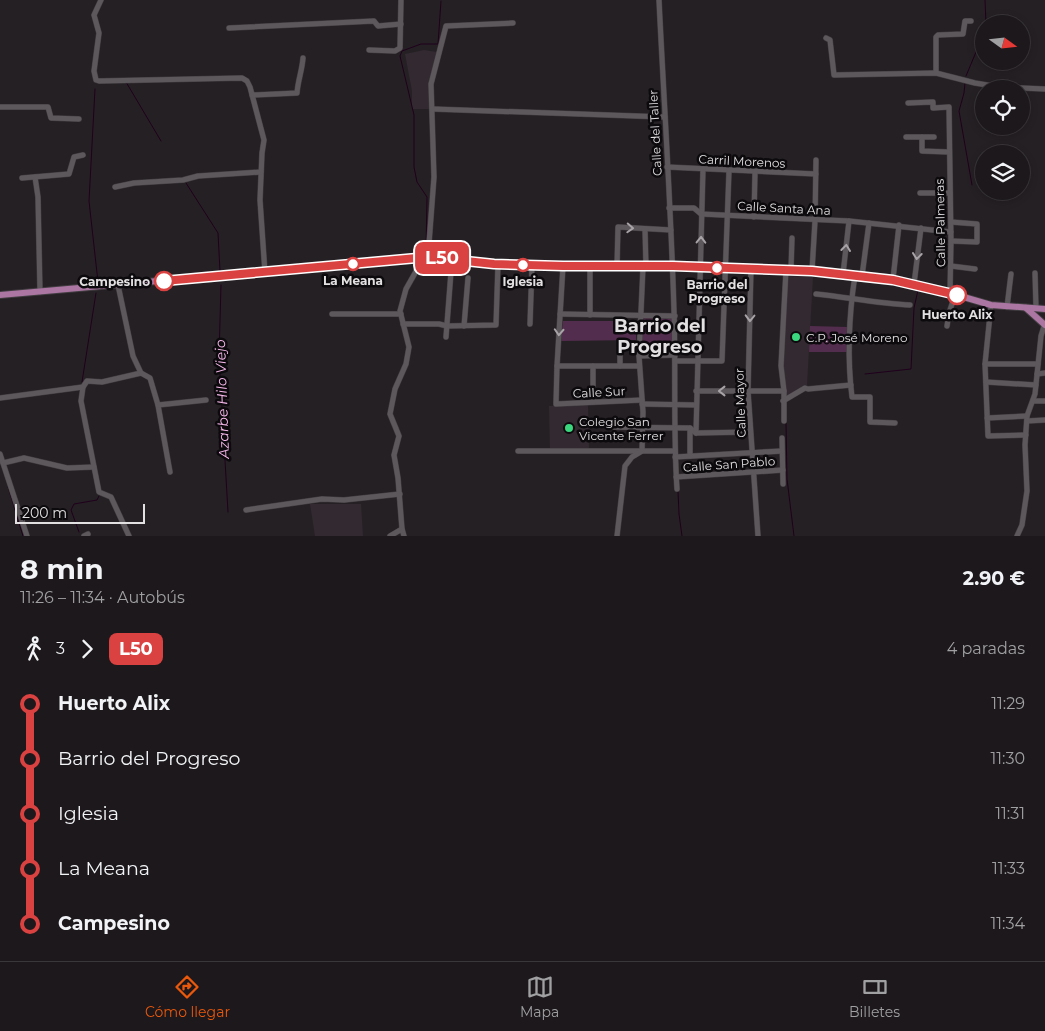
<!DOCTYPE html>
<html lang="es">
<meta charset="utf-8">
<style>
:root{--surface:#1c181b;--page:#292528;--text:#f1f3f6;--muted:#a0a0a3;--line:#3a373a;--accent:#ea580c}
body{margin:0;font-family:Montserrat,sans-serif;background:var(--page);color:var(--text);height:100vh;display:flex;flex-direction:column;font-size:19px;white-space:nowrap}
*{box-sizing:border-box;margin:0}
p{font-size:16px;color:var(--muted)}
.icon{flex:none;width:28px;height:28px;fill:none;stroke:currentColor;stroke-width:2;stroke-linecap:round;stroke-linejoin:round}
.map{position:relative;height:536px;overflow:hidden}
.sheet{display:flex;flex-direction:column;background:var(--surface);flex:1}
.sheet>*{flex:none}
.badge{padding:0 10px;border-radius:8px;font-size:18px;line-height:32px}
.needle{width:32px;rotate:105deg}
.controls{position:absolute;left:975px;top:15px;display:grid;gap:10px}
.controls a{display:grid;place-items:center;width:55px;height:55px;border-radius:50%;background:var(--surface);box-shadow:0 2px 8px #0003,0 0 0 1px var(--line);font-size:25px}
.scale{position:absolute;left:15px;bottom:12px;width:130px;box-sizing:border-box;padding-left:5px;border:2px solid #e3e0e2;border-top:0;font-size:14px;line-height:18px;white-space:nowrap;color:#e3e0e2;-webkit-text-stroke:4px #0c0a0c;paint-order:stroke}
.map>.badge{position:absolute;translate:-50% -50%;box-shadow:0 0 0 2px #fff}
.legs{display:flex;align-items:center;gap:8px;height:55px;padding:0 20px;font-size:16px}
.legs p{margin-inline-start:auto}
.headline{display:flex;align-items:center;justify-content:space-between;height:85px;padding:0 20px}
h1{font-size:28px;font-weight:700;line-height:38px}
ul{padding:0 20px;list-style:none}
li{display:flex;align-items:center;gap:18px;height:55px;font-size:19px}
li i{display:grid;place-items:center;width:8px;height:100%;margin:0 6px;background:currentColor}
li i::after{content:'';width:12px;height:12px;margin:-6px;border:4px solid;border-radius:50%;background:var(--surface)}
li p{margin-inline-start:auto}
li:first-child i{background:linear-gradient(#0000 50%,currentColor 0)}
li:last-child i{background:linear-gradient(currentColor 50%,#0000 0)}
.dock{display:flex;justify-content:space-around;align-items:center;height:70px;border-top:1px solid var(--line);background:var(--surface);font-size:14px;color:var(--muted)}
.dock a{display:grid;justify-items:center;gap:2px}
.dock .current{color:var(--accent)}
.map>svg:first-child{display:block}
</style>
<div class="map">
<svg width="1045" height="536" viewBox="0 0 1045 536">
<rect width="100%" height="100%" fill="#252024"/>
<g fill="#332931">
<path d="M424,50L437,52L429,84L431,109H412V91L405,54Z"/>
<path d="M785,276L813,277L807,385L783,401L781,366Z"/>
<path d="M588,405L589,449L550,451L549,406Z"/>
<path d="M310,504H361L363,536H315Z"/>
</g>
<g fill="#532d4d">
<path d="M640,316H675V355L639,356Z"/>
<path d="M563,321H636V340L561,341Z"/>
<path d="M810,326L848,327L847,352H809Z"/>
</g>
<g fill="none" stroke-linecap="round" stroke-linejoin="round">
<g stroke="#20001c" stroke-width="1">
<path d="M985,0L986,24"/>
<path d="M966,76L984,33"/>
<path d="M126,82L161,141"/>
<path d="M965,83L964,93L959,111L972,185"/>
<path d="M95,89L89,201L98,282"/>
<path d="M186,183L218,233L220,271"/>
<path d="M426,251L427,197L417,182L414,167V115L400,56L402,51L421,44H438L441,1"/>
<path d="M221,285L219,357L228,512"/>
<path d="M865,374L911,369L914,308L918,290"/>
<path d="M82,382L96,293"/>
<path d="M786,423L787,479L794,536"/>
<path d="M8,487L23,536"/>
<path d="M678,491L679,514L682,536"/>
<path d="M79,532L71,510L74,504L97,500L99,496"/>
</g>
<g stroke="#413d40" stroke-width="6">
<g id="minor">
<path d="M101,0L94,15L99,33L94,71L96,80L99,81L242,78L247,81L250,87L264,140L262,153L260,200L265,273"/>
<path d="M659,0C664,103 671,207 674,311C676,370 673,429 677,489"/>
<path d="M229,28L374,21L378,26L401,24"/>
<path d="M826,38L830,40L834,75L936,73L975,83L999,87L1045,89"/>
<path d="M369,50L395,51L400,48L401,0"/>
<path d="M936,73V37L938,35L963,34L965,21H971"/>
<path d="M252,95L297,93C298,80 302,71 303,58"/>
<path d="M908,103L933,102V108L949,107L951,241L950,293"/>
<path d="M0,107H48L51,118L79,119"/>
<path d="M433,109L665,117"/>
<path d="M906,137H934"/>
<path d="M922,137V151L948,152"/>
<path d="M667,167L816,174"/>
<path d="M35,177L38,197L40,292"/>
<path d="M22,178L69,174L74,157L83,155"/>
<path d="M115,187L134,183L183,180L198,176L261,172"/>
<path d="M920,193H950"/>
<path d="M669,208H694L701,214L849,221L951,232"/>
<path d="M754,217L755,172"/>
<path d="M951,222L977,224V242L951,241"/>
<path d="M645,229L646,267"/>
<path d="M428,257L434,177L431,84L446,26L513,23"/>
<path d="M563,266L557,366L556,404L642,400"/>
<path d="M617,266L618,227L671,230"/>
<path d="M951,266L975,269"/>
<path d="M751,269L748,391L758,536"/>
<path d="M791,270L792,238"/>
<path d="M812,271L815,221L816,160"/>
<path d="M1035,273L1036,308"/>
<path d="M843,274L849,221"/>
<path d="M855,275C849,315 847,357 852,397H870V422L895,423"/>
<path d="M862,276L869,223"/>
<path d="M893,279L899,225"/>
<path d="M914,284L921,228"/>
<path d="M118,285L133,356L141,373L102,382L87,381L83,387L81,401L99,492L111,497L129,536"/>
<path d="M816,294C847,297 879,304 910,305"/>
<path d="M991,305L985,364L988,436L1026,435"/>
<path d="M1007,307L1011,274"/>
<path d="M332,314H401"/>
<path d="M560,314L675,316"/>
<path d="M590,315V266"/>
<path d="M403,324H439L447,326L496,325L498,264"/>
<path d="M530,324L532,265"/>
<path d="M464,326L468,278"/>
<path d="M947,326L949,313L955,295"/>
<path d="M446,337L452,259"/>
<path d="M620,344V366"/>
<path d="M639,356L675,355"/>
<path d="M675,361H722L729,171"/>
<path d="M985,364H1038"/>
<path d="M557,366H639"/>
<path d="M593,366V402"/>
<path d="M141,373L150,378L158,405L170,472"/>
<path d="M1037,374L1045,373"/>
<path d="M986,382L1036,385"/>
<path d="M696,391H784"/>
<path d="M0,398L83,387"/>
<path d="M783,401L805,388L808,389L851,385"/>
<path d="M1033,401H1045"/>
<path d="M642,404L696,405"/>
<path d="M158,405L206,400"/>
<path d="M987,418L1027,416"/>
<path d="M784,421V391L781,366L786,270"/>
<path d="M1027,421L1045,420"/>
<path d="M607,427L690,428L696,433"/>
<path d="M690,428V456"/>
<path d="M696,433L703,169"/>
<path d="M696,433L750,432"/>
<path d="M782,438L783,484"/>
<path d="M518,451H675"/>
<path d="M0,454L27,536"/>
<path d="M675,457L782,451"/>
<path d="M3,463L24,458L67,468L94,467"/>
<path d="M676,477L783,470"/>
<path d="M246,510L322,499L344,500L400,494"/>
<path d="M84,536L88,534"/>
<path d="M390,536L402,529"/>
<path d="M404,536L402,529L398,478L394,455L399,436L390,414L395,389L406,364L409,347L400,311L406,289L419,266V258"/>
<path d="M617,536L625,466L632,457L642,451L643,412L639,356L643,267"/>
<path d="M1017,536L1022,525L1027,491L1025,445L1027,416L1035,394L1041,336L1045,323"/>
</g>
</g>
<g stroke="#413d40" stroke-width="8">
<g id="major">
<path d="M0,295L428,257L494,264L532,265L673,266L812,271L893,279L950,293L991,305L1045,309"/>
<path d="M1026,308L1045,325"/>
</g>
</g>
<use href="#minor" stroke="#5d585c" stroke-width="5"/>
<use href="#major" stroke="#ab76a2" stroke-width="6"/>
</g>
<defs><path id="oneway-chevron" d="M-2-3.5L2.5 0L-2 3.5" fill="none" stroke-width="1.6" stroke-linecap="round" stroke-linejoin="round" transform="scale(1.25)"/></defs>
<g stroke="#a7a3a6">
<use href="#oneway-chevron" transform="translate(630 228) rotate(3)"/>
<use href="#oneway-chevron" transform="translate(701 240) rotate(-89)"/>
<use href="#oneway-chevron" transform="translate(846 248) rotate(-83)"/>
<use href="#oneway-chevron" transform="translate(917 256) rotate(97)"/>
<use href="#oneway-chevron" transform="translate(750 318) rotate(91)"/>
<use href="#oneway-chevron" transform="translate(559 332) rotate(93)"/>
<use href="#oneway-chevron" transform="translate(722 391) rotate(180)"/>
</g>
<g fill="none" stroke-linecap="round" stroke-linejoin="round">
<g stroke="#fff" stroke-width="11">
<path id="line-1" d="M164,281L428,257L494,264L563,266H673L812,271L893,280L957,295"/>
</g>
<use href="#line-1" stroke="#da4241" stroke-width="8"/>
</g>
<g fill="#fff" stroke="#da4241" stroke-width="2.5">
<circle cx="353" cy="264" r="6"/>
<circle cx="523" cy="265" r="6"/>
<circle cx="717" cy="268" r="6"/>
<circle cx="164" cy="281" r="9"/>
<circle cx="957" cy="295" r="9"/>
</g>
<g fill="#3bd77f" stroke="#0c0a0c" stroke-width="2">
<circle cx="796" cy="337" r="5"/>
<circle cx="569" cy="428" r="5"/>
</g>
<g text-anchor="middle" dominant-baseline="central" stroke-width="5" stroke-linejoin="round" paint-order="stroke">
<g font-size="12" fill="#e3e0e2" stroke="#0c0a0c">
<text transform="translate(655 133) rotate(-93)">Calle del Taller</text>
<text transform="translate(742 161) rotate(3)">Carril Morenos</text>
<text transform="translate(784 208) rotate(3)">Calle Santa Ana</text>
<text transform="translate(940 223) rotate(-91)">Calle Palmeras</text>
<text transform="translate(599 392) rotate(-3)">Calle Sur</text>
<text transform="translate(740 403) rotate(-92)">Calle Mayor</text>
<text transform="translate(729 464) rotate(-4)">Calle San Pablo</text>
</g>
<g font-size="12" font-weight="bold" fill="#e3e0e2" stroke="#0c0a0c">
<text x="353" y="280">La Meana</text>
<text x="150" y="281" text-anchor="end">Campesino</text>
<text x="523" y="281">Iglesia</text>
<text x="717" y="284">Barrio del<tspan x="717" dy="14">Progreso</tspan></text>
<text x="957" y="314">Huerto Alix</text>
</g>
<g font-size="12" fill="#e3e0e2" stroke="#0c0a0c" text-anchor="start">
<text x="806" y="337">C.P. José Moreno</text>
<text x="579" y="421">Colegio San<tspan x="579" dy="14">Vicente Ferrer</tspan></text>
</g>
<g font-size="14" font-style="italic" fill="#fabaee" stroke="#0c0a0c">
<text transform="translate(222 399) rotate(-92)">Azarbe Hilo Viejo</text>
</g>
<g font-size="18" font-weight="bold" fill="#e3e0e2" stroke="#0c0a0c">
<text x="660" y="326">Barrio del<tspan x="660" dy="21">Progreso</tspan></text>
</g>
</g>
</svg>
<div class="controls">
<a><svg class="needle" viewBox="-14 -14 28 28"><path d="M0-13l5 13h-10z" fill="#e53935"/><path d="M0 13l5-13h-10z" fill="#a0a0a3"/></svg></a>
<a><svg class="icon" aria-label="locate" viewBox="0 0 24 24"><circle cx="12" cy="12" r="6"/><path d="M12 2v4M12 18v4M2 12h4M18 12h4"/></svg></a>
<a><svg class="icon" aria-label="layers" viewBox="0 0 24 24"><path d="M12 4l9 5-9 5-9-5zM3 14l9 5 9-5"/></svg></a>
</div>
<div class="scale">200 m</div>
<b class="badge" style="left:442px;top:258px;background:#da4241;color:#fff">L50</b>
</div>
<section class="sheet">
<div class="headline"><div><h1>8 min</h1><p>11:26 – 11:34 · Autobús</p></div><b>2.90 €</b></div>
<div class="legs"><svg class="icon" aria-label="walk" viewBox="0 0 24 24"><circle cx="13" cy="4" r="2"/><path d="M13 8l-2 6 4 7M11 14l-3 7M7 12l3-4h3l4 4"/></svg>3<svg class="icon" aria-label="forward" viewBox="0 0 24 24"><path d="M9 5l7 7-7 7"/></svg><b class="badge" style="background:#da4241;color:#fff">L50</b><p>4 paradas</p></div>
<ul>
<li><i style="color:#da4241"></i><b>Huerto Alix</b><p>11:29</p></li>
<li><i style="color:#da4241"></i><span>Barrio del Progreso</span><p>11:30</p></li>
<li><i style="color:#da4241"></i><span>Iglesia</span><p>11:31</p></li>
<li><i style="color:#da4241"></i><span>La Meana</span><p>11:33</p></li>
<li><i style="color:#da4241"></i><b>Campesino</b><p>11:34</p></li>
</ul>
</section>
<nav class="dock">
<a class="current"><svg class="icon" aria-label="directions" viewBox="0 0 24 24"><path d="M12 3l9 9-9 9-9-9zM9 14v-3h6M13 9l2 2-2 2"/></svg>Cómo llegar</a>
<a><svg class="icon" aria-label="map" viewBox="0 0 24 24"><path d="M3 6l6-2 6 2 6-2v14l-6 2-6-2-6 2zM9 4v14M15 6v14"/></svg>Mapa</a>
<a><svg class="icon" aria-label="tickets" viewBox="0 0 24 24"><path d="M3 7h18v10H3zM15 7v10"/></svg>Billetes</a>
</nav>
